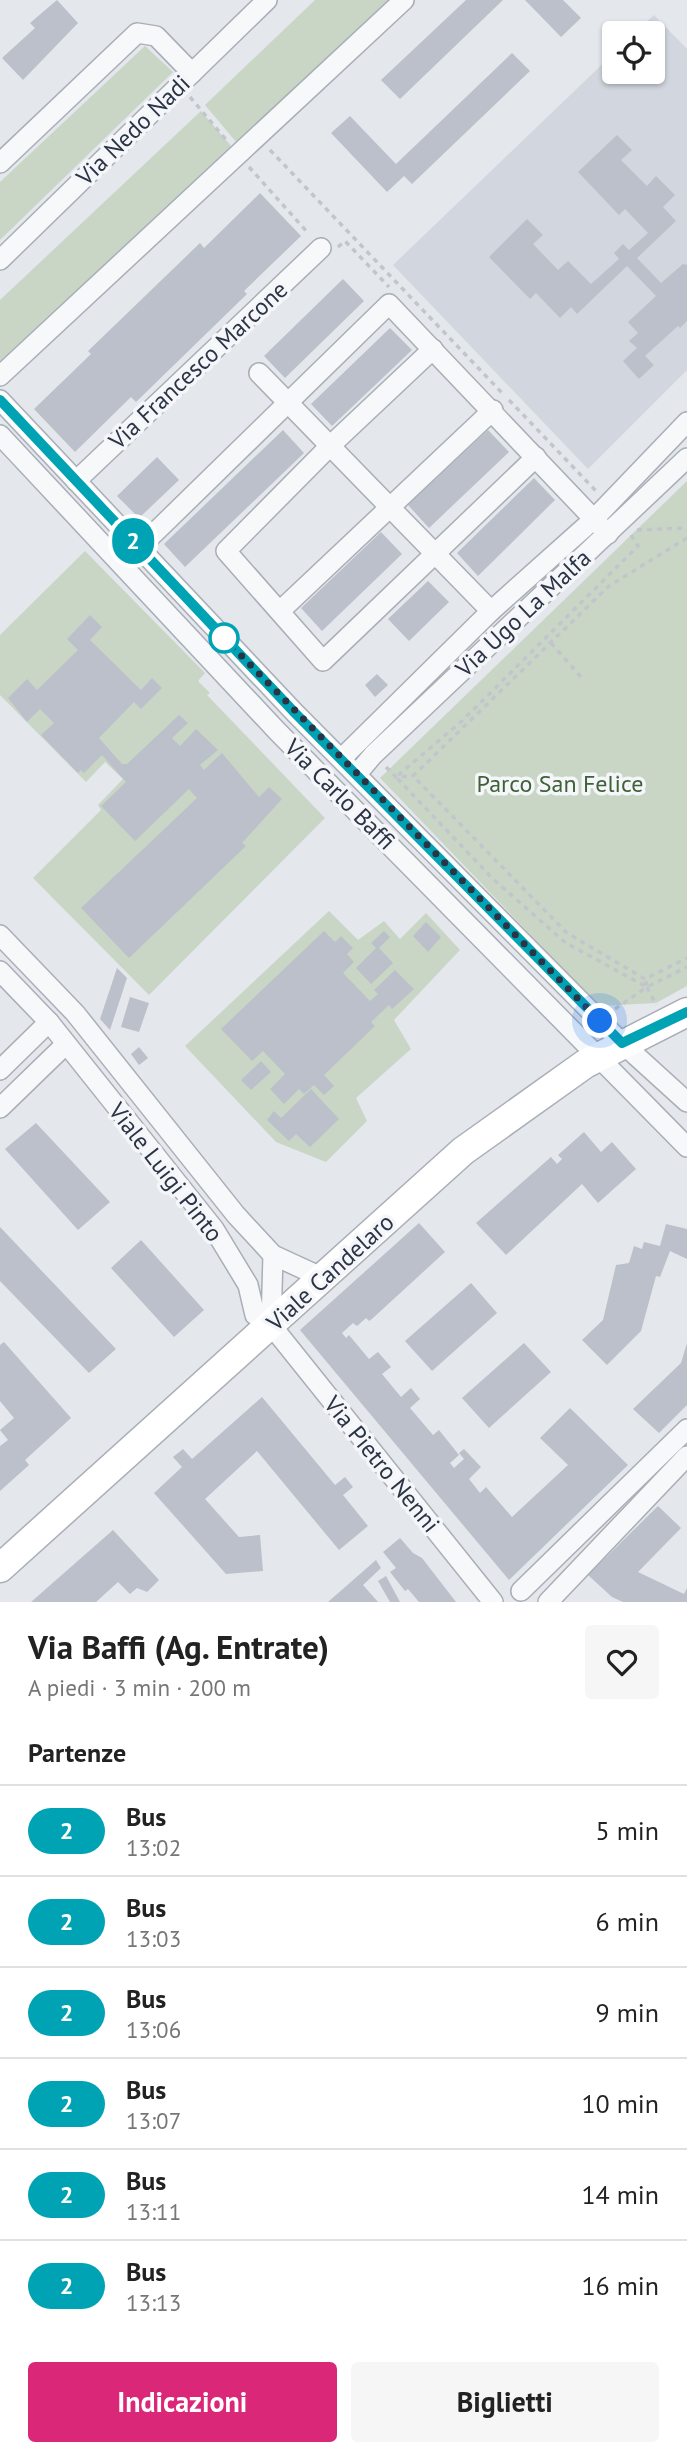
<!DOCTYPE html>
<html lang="it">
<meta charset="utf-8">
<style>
:root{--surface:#fff;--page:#f6f6f6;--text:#222;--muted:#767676;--line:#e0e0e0;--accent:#db2777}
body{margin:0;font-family:"PT Sans",sans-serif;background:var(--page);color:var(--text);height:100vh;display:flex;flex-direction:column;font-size:26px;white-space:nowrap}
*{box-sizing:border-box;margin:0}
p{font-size:23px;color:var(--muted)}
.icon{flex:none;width:38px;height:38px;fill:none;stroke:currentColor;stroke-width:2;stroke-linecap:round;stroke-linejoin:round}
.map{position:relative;height:1602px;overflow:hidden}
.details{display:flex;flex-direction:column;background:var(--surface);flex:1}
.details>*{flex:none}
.badge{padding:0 14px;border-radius:23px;font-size:24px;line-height:46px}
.fabs{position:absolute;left:602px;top:21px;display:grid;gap:14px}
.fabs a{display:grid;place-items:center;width:63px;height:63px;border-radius:7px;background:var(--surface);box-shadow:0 2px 5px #0004;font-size:35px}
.you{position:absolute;width:35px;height:35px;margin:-18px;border:5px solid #fff;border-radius:50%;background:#1a73e8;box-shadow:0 0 0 10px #1a73e833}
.map>.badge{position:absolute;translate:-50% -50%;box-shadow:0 0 0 4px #fff}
h2{padding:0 28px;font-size:26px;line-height:63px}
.round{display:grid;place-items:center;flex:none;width:74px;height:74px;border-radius:7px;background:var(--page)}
.summary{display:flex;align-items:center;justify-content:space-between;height:119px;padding:0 28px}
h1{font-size:33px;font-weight:800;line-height:52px}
.primary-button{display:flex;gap:14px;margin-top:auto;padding:14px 28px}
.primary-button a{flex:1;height:80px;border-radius:7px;background:var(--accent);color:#fff;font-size:28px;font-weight:800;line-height:80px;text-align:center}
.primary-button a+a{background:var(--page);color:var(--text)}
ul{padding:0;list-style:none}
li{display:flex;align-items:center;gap:21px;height:91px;padding:0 28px;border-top:2px solid var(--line)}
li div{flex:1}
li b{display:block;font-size:26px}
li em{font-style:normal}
li .badge{min-width:77px;font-weight:700;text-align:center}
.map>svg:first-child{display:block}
</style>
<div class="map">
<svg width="687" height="1602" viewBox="0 0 687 1602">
<rect width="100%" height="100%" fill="#e4e7ec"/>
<path fill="#d2d6de" d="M654,15L687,49V370L588,469L393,265L614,53V72H653V33H634Z"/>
<g fill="#c9d6c5">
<path d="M315,0H389L237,143L205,105Z"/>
<path d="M145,46L173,72L0,240V182Z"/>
<path d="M201,111L232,147L0,361V300Z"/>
<path d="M687,481V986L656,1003L599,1006L380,778Z"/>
<path d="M85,551L205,673L198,681L210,693L207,695L325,818L149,995L33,878L101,810L98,805L123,779L105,762L86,782L0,695V635Z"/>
<path d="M329,911L358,940L384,921L400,939L426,913L460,950L394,1020L411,1049L356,1098L367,1121L326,1162L276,1142L185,1046Z"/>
</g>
<g fill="#bbc0ca">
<path d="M57,0L78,23L23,80L2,58L35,28L30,23Z"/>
<path d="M466,0H503L400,99L381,80Z"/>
<path d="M525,0H563L581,18L561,37Z"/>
<path d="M512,53L530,71L412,184L404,176L387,192L331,133L350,116L396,164Z"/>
<path d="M617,135L632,150L621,160L647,186L656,176L675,195L663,207L676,221L637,258L661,283L683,264L687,265V321L680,328L678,326L645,356L654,365L639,379L623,361L637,348L629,341L638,333L628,322L656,296L627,266L577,314L571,307L560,318L536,293L530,299L489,257L527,219L543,235L533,244L558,270L568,261L591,284L619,259L614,253L623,244L629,250L648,233L625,209L619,215L578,172Z"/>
<path d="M260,193L301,236L244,291L247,294L136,402L131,397L75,452L34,409L91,354L88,351L200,243L204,248Z"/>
<path d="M343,279L364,301L285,378L264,356Z"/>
<path d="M390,328L412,350L332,426L311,404Z"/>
<path d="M283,430L304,453L185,567L164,544Z"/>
<path d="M488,430L509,452L429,528L408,505Z"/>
<path d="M157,457L179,480L139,518L117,496Z"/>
<path d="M534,478L555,500L478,576L457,553Z"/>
<path d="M381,532L402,554L322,631L301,608Z"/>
<path d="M428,581L449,602L409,641L388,619Z"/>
<path d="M90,615L102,627L90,640L141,690L152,678L162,688L141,709L134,702L99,738L122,764H127L179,715L188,723L172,738L180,746L196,729L218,750L200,765L204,770L222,753L259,797L269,787L282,799L242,843L246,846L129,958L81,908L197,798L189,789L135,841L101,806L126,782L116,771L102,755L84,773L81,770L78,773L41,735L54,723L40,709L27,722L8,698L27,679L37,690L78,650L67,639Z"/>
<path d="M377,674L388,685L375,697L365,685Z"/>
<path d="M426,922L441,937L428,952L413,936Z"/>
<path d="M324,931L335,942L341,936L353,948L347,954L354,962L343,973L370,1001L378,994L374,990L395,970L414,989L392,1009L389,1005L371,1022L375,1026L324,1075L334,1086L324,1095L314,1085L304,1094L299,1089L284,1104L270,1089L285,1074L263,1051L252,1061L221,1029Z"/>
<path d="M384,931L390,937L379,948L393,963L371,984L356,968L376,948L371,943Z"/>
<path d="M117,968L127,978L110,1030L100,1019Z"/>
<path d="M130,997L149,1003L139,1032L121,1027Z"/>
<path d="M139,1047L148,1058L139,1065L131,1054Z"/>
<path d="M261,1061L271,1072L251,1090L241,1080Z"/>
<path d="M311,1089L339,1119L310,1147L296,1134L289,1141L267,1120L274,1111L281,1118Z"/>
<path d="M36,1123L110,1202L78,1230L5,1149Z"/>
<path d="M584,1132L601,1152L612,1142L636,1169L598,1203L582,1184L506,1255L476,1223L551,1157L557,1164L562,1159L558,1155Z"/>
<path d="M419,1223L445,1252L373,1318L369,1321L366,1318L357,1326L353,1323L342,1333L346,1338L349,1335L369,1359L378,1352L391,1367L382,1374L401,1397L411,1388L420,1399L410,1408L433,1435L439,1430L459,1455L450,1463L454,1468L464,1459L459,1453L464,1449L481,1467L469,1479L480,1493L486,1487L512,1517L568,1465L540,1438L570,1408L628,1465L509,1580L300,1330Z"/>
<path d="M666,1224L687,1229V1259L670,1251L660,1277L656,1276L641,1331L607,1365L582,1340L603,1320L616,1265L629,1263L634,1246L642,1249L644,1242L660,1246Z"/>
<path d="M0,1227L116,1349L89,1373L0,1281Z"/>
<path d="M141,1240L204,1310L174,1337L111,1268Z"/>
<path d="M471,1283L497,1313L432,1371L405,1341Z"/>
<path d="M4,1342L71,1418L25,1460L29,1465L0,1491V1446L8,1440L0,1430L14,1418L0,1401V1345Z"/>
<path d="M524,1343L551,1372L489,1428L462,1398Z"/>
<path d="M687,1343V1405L659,1433L633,1409L681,1363Z"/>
<path d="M262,1397L335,1485L345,1477L353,1487L343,1495L368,1526L339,1550L257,1451L205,1499L239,1537L260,1535L263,1571L226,1574L154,1493L182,1467L173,1457L183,1449L192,1459Z"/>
<path d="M658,1506L681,1528L638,1572L684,1594L687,1588V1602H623L612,1597L588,1575Z"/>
<path d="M113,1530L159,1580L147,1592L137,1588L130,1594L118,1582L96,1602H31Z"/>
<path d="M400,1538L413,1553L422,1558L456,1602H419L408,1589L405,1591L390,1572L396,1568L383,1552Z"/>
<path d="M376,1560L381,1568L363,1585L378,1602H328Z"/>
<path d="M386,1576L400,1602H390L378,1581Z"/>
</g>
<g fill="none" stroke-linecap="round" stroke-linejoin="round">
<g stroke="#a9aeb7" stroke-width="22">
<g id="minor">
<path d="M0,163L137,33L156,36L192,73"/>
<path d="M0,260L267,0"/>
<path d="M433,349L331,445L226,551L323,661L536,457"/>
<path d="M259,373L491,611"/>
<path d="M0,376L404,0"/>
<path d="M0,400L295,713L622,1043L687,1102"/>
<path d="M0,435L277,731L687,1147"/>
<path d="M76,481L321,248"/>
<path d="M139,548L389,304L608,534"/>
<path d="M280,611L493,410"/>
<path d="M342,758L491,611L594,519L687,422"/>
<path d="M357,774L373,755L687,458"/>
<path d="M0,935L75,1013L236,1215L273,1255L323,1278"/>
<path d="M0,971L49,1022L214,1229L248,1285L255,1315L271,1325L493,1602"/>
<path d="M0,1070L49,1022"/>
<path d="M0,1108L65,1045"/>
<path d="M271,1325L273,1255"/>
<path d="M521,1591L687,1429"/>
<path d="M548,1602L687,1456"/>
</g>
</g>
<g stroke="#a9aeb7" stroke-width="31">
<path id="secondary" d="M0,1568L463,1151L585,1064L687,1012"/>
</g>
<g stroke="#c2c5cb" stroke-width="3.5" stroke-dasharray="5 5" stroke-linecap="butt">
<path d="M190,97L228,142"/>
<path d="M270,150L504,395"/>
<path d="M249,167L309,234"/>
<path d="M338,247L345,241L389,287"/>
<path d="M509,400L596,491"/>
<path d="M637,530L687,528"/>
<path d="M631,535L638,546L462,721L396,777L493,879L566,943L647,987L687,967"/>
<path d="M687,538L609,586L413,776L567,933L645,979L687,958"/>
<path d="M551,643L581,677"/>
<path d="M386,767L396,777L413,776"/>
<path d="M647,987L656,1005"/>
<path d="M615,1009L647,987L645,979"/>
</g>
<use href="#minor" stroke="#f7f8fa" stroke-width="19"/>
<use href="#secondary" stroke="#fff" stroke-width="28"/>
</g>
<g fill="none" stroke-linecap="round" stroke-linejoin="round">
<g stroke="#fff" stroke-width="16">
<path id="line" d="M0,400L295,713L622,1043L687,1012"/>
</g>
<use href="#line" stroke="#00a3b4" stroke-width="10"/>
<path stroke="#2b3445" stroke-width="7" stroke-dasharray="0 12.6" d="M224,638L600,1021"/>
</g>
<circle fill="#fff" stroke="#00a3b4" stroke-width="3.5" cx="224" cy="638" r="14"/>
<g text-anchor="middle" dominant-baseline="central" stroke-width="7" stroke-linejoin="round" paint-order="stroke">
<g font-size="24" fill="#2b3445" stroke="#f4f6f9">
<text transform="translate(133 130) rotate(-44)">Via Nedo Nadi</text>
<text transform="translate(198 365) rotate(-43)">Via Francesco Marcone</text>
<text transform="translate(523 613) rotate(-43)">Via Ugo La Malfa</text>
<text transform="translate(340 794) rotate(45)">Via Carlo Baffi</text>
<text transform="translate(166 1172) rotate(52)">Viale Luigi Pinto</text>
<text transform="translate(330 1272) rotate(-42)">Viale Candelaro</text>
<text transform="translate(382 1464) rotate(51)">Via Pietro Nenni</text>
</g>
<g font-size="24" fill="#3f6138" stroke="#f4f6f9">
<text x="560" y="783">Parco San Felice</text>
</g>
</g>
</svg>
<div class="fabs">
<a><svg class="icon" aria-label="locate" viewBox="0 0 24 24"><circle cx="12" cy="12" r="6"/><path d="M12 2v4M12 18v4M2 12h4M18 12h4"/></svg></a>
</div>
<div class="you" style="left:600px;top:1021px"></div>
<b class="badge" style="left:133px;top:541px;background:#00a3b4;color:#fff">2</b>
</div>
<section class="details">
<div class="summary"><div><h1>Via Baffi (Ag. Entrate)</h1><p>A piedi · 3 min · 200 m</p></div><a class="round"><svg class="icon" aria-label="heart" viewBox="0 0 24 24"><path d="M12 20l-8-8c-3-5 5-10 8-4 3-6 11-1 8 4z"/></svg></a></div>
<h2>Partenze</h2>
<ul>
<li><span class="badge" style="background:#00a3b4;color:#fff">2</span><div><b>Bus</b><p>13:02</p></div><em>5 min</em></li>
<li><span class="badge" style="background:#00a3b4;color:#fff">2</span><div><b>Bus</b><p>13:03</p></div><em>6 min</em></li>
<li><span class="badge" style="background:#00a3b4;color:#fff">2</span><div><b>Bus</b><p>13:06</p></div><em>9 min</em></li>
<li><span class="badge" style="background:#00a3b4;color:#fff">2</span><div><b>Bus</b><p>13:07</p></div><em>10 min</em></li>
<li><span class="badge" style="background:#00a3b4;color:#fff">2</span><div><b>Bus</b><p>13:11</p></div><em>14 min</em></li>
<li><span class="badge" style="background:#00a3b4;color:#fff">2</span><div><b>Bus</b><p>13:13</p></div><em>16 min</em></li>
</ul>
<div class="primary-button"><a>Indicazioni</a><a>Biglietti</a></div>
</section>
